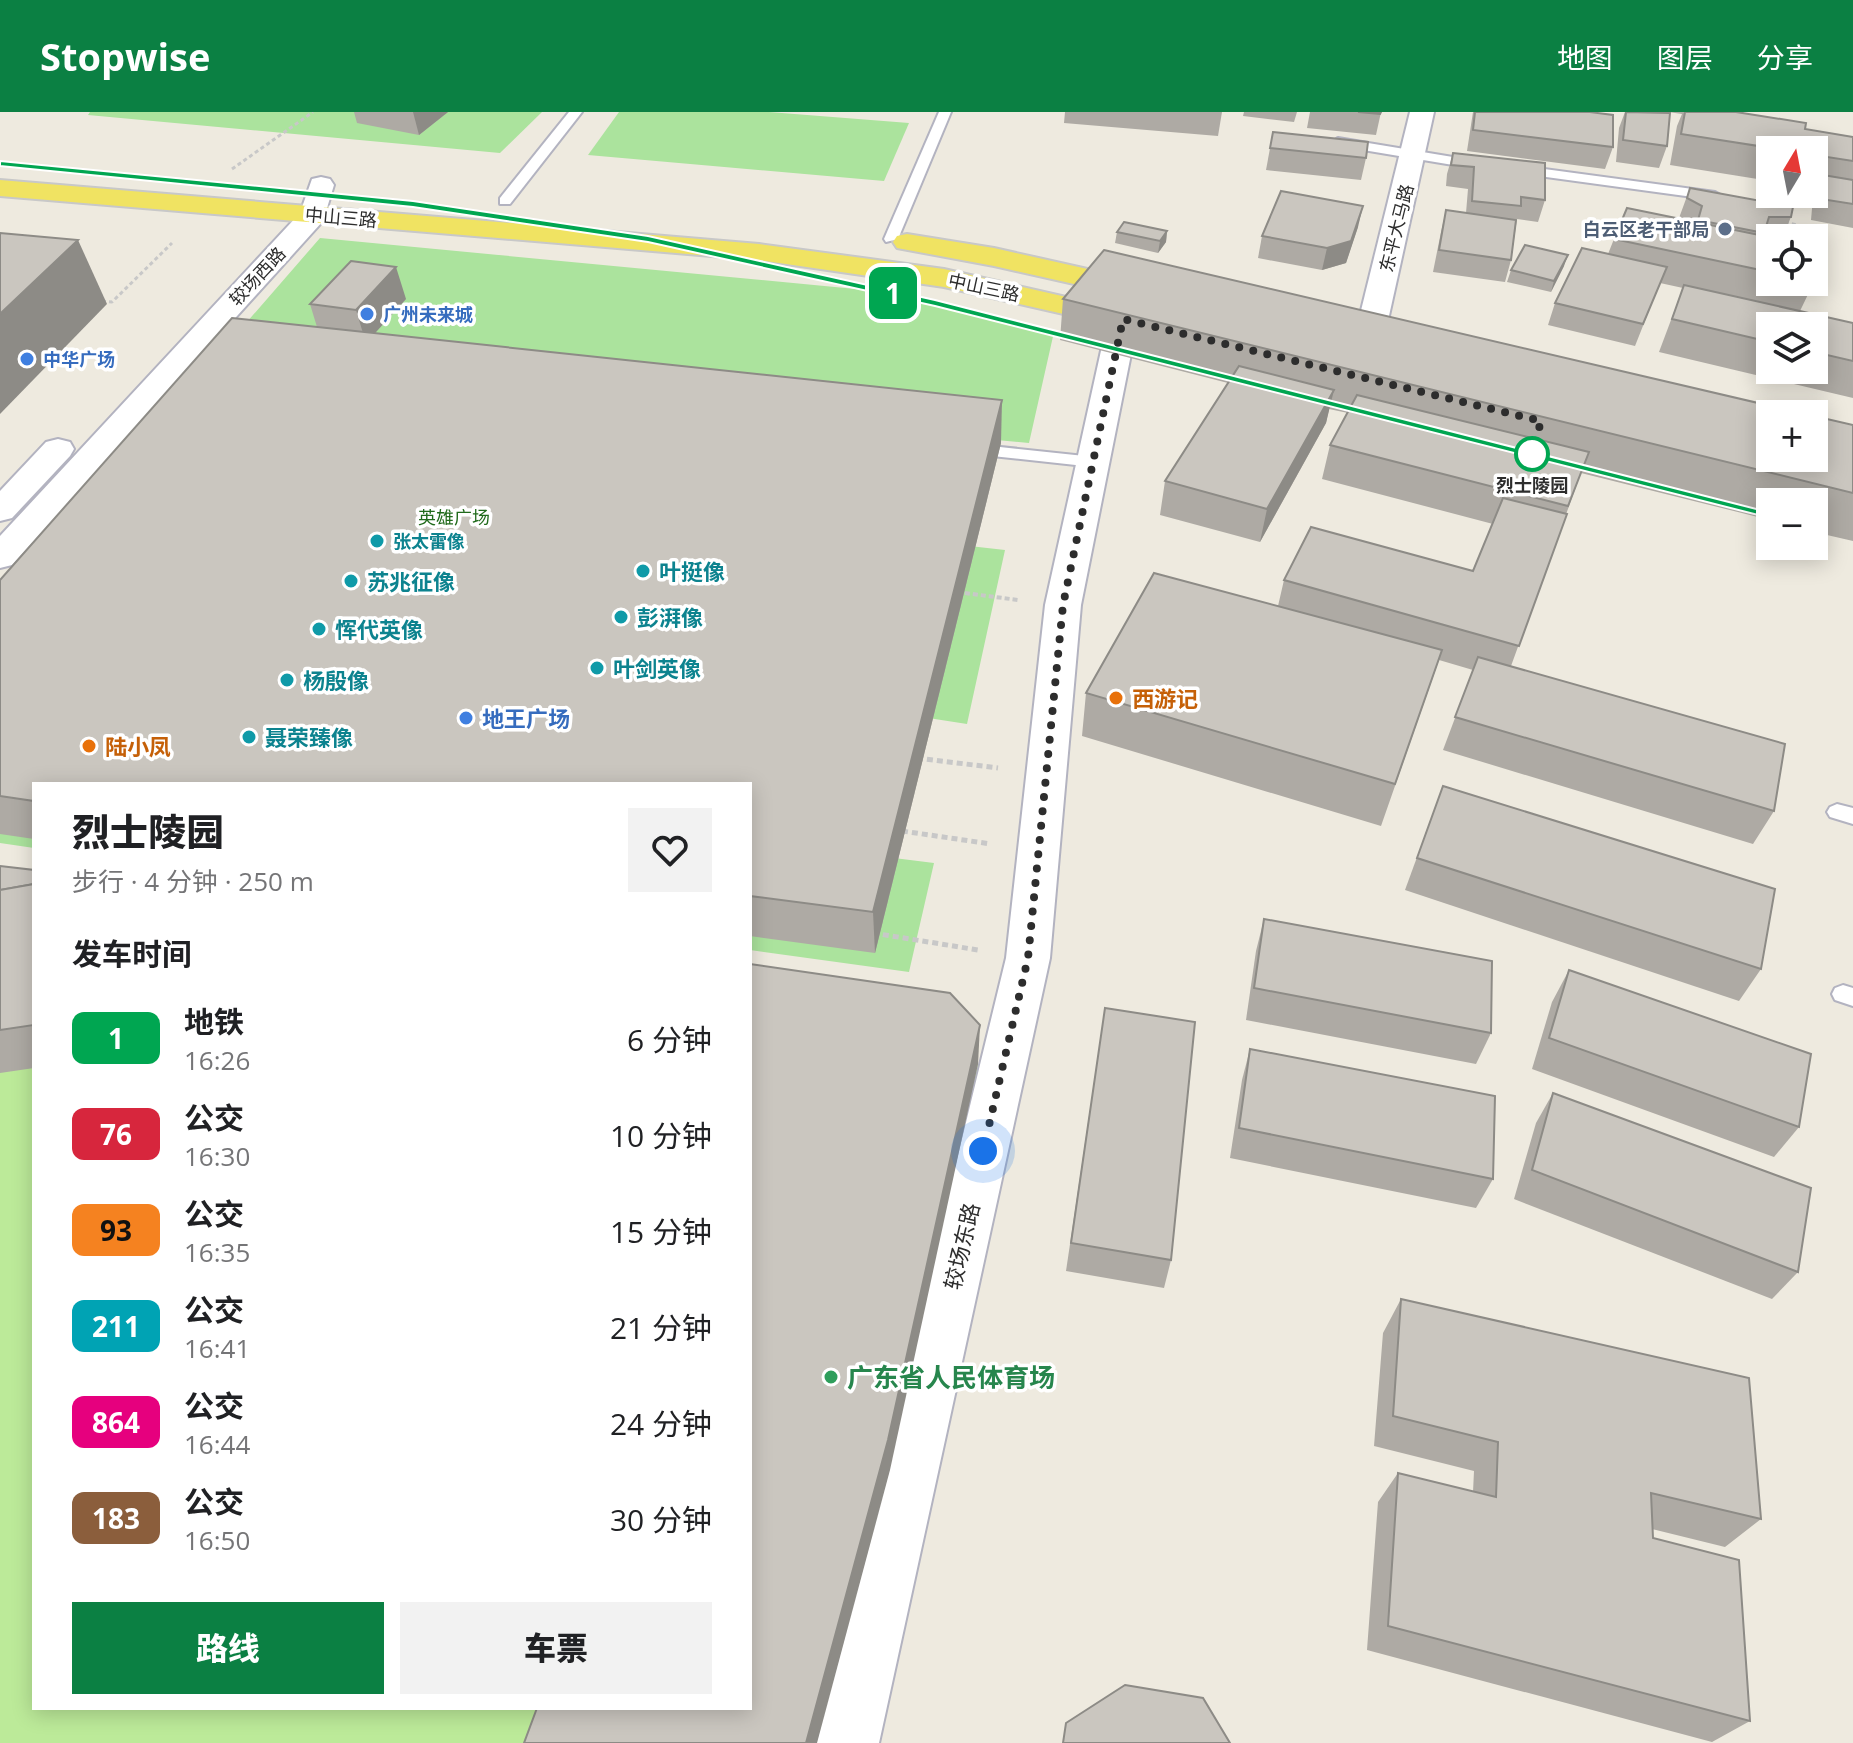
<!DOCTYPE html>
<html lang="zh">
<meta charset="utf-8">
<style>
:root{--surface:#fff;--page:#f2f2f2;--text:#202124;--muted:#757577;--accent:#0b8043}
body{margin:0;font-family:"Open Sans","Noto Sans SC",sans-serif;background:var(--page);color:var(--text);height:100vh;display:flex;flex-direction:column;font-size:30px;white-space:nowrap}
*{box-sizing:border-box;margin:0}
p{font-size:26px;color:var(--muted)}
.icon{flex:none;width:44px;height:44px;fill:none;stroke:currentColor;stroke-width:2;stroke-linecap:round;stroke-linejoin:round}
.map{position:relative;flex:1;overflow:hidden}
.sheet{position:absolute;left:32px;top:670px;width:720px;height:928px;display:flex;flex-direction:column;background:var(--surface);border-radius:0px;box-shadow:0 4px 20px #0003}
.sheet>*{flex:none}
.badge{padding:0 16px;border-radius:12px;font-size:28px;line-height:52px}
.needle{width:52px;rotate:10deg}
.controls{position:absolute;left:1756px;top:24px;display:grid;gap:16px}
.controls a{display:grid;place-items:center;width:72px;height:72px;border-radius:0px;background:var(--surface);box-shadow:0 4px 20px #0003;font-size:40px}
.you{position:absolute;width:40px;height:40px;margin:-20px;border:6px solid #fff;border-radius:50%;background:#1a73e8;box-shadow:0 0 0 12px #1a73e833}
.map>.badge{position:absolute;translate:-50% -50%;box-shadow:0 0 0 4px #fff}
h2{padding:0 40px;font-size:30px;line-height:72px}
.round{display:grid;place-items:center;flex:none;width:84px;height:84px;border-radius:0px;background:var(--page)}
.headline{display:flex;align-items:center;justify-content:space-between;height:136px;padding:0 40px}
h1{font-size:38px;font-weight:800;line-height:60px}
.cta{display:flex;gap:16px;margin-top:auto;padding:16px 40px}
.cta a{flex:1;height:92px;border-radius:0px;background:var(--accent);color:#fff;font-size:32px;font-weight:800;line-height:92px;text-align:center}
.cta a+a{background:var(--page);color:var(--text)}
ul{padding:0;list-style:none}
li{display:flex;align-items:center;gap:24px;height:96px;padding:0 40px}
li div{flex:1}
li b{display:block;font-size:30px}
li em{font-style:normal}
li .badge{min-width:88px;font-weight:700;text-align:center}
header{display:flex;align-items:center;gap:48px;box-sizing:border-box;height:112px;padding:0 40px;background:var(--accent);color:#fff}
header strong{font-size:38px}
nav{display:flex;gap:44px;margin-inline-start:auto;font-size:28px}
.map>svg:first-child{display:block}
</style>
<header>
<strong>Stopwise</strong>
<nav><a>地图</a><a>图层</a><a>分享</a></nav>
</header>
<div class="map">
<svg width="1853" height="1631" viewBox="0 0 1853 1631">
<rect width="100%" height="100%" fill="#eeeadf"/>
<g fill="#abe39d">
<path d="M90,0H542L500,41L88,3Z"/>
<path d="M619,0H769L909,11L884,69L588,43Z"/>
<path d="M320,126L866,178L1054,220L1029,331L975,326L916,428L1005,438L967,612L767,581L34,672V736L0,731V494Z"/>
<path d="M750,728L934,751L909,860L750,838Z"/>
</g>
<path fill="#bcea99" d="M0,784L34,788V1596H750L962,936L978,952L935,1173L819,1631H0Z"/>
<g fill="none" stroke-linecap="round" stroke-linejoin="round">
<g stroke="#b3b3c0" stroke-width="4">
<g id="lane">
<path d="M569,0H582L510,92H500V86Z"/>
<path d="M939,0H951L898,127L886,130L884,127Z"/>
<path d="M1338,26L1477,49L1484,53L1477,57L1333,33L1332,30Z"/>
<path d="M1515,53L1715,80L1722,84L1715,88L1510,60L1508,57Z"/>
<path d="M991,334L1094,345L1102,350L1094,355L992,344L971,350L963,345Z"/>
<path d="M1837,692L1853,696V712L1830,705L1827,700L1830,695Z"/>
<path d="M1843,873L1853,876V894L1835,888L1832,882L1835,876Z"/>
</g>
</g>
<g stroke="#b3b3c0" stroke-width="4">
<g id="street">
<path d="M1410,0H1434L1383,231L1379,237L1368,240L1357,237L1353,231Z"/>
<path d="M1123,198L1134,201L1138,207L1081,493L1050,846L879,1631H815L1006,846L1045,493L1108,207L1112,201Z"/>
</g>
</g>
<g stroke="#b3b3c0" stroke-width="4">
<g id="secondary">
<path d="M321,65L330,67L334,73L323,109L12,453L0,456V424L300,101L312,67Z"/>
<path d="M58,327L70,330L74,337L70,344L12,406L0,409V379L46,330Z"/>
</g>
</g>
<g stroke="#c8c8c8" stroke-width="4">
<g id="primary">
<path d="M0,68L759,132L944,157L1132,200L1136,206L1132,212L1121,215L944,175L759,148L0,84Z"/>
<path d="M907,122L994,136L1141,169L1151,172L1156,178L1151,184L1141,187L994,154L897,136L893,130L897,124Z"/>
</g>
</g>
<g stroke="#c8c8c8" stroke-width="3" stroke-dasharray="4 3" stroke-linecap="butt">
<path d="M232,57L313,0"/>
<path d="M1785,110L1804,115L1801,126"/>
<path d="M102,189L112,190L172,131"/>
</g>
<path stroke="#c8c8c8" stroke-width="4" stroke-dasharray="5 3" stroke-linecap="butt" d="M957,480L1018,488"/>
<g stroke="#c8c8c8" stroke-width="5" stroke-dasharray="6 4" stroke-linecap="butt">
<path d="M917,646L998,656"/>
<path d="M902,719L991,732"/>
<path d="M873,821L978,838"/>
</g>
<use href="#lane" fill="#fff" fill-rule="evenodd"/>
<use href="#street" fill="#fff" fill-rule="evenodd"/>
<use href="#secondary" fill="#fff" fill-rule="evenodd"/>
<use href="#primary" fill="#f0e362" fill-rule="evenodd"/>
</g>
<g fill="#aeaaa4" fill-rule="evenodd">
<path d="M354,0H448L419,23L357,11Z"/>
<path d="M1065,0H1222L1218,24L1064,11Z"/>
<path d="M1244,0H1297L1294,10L1243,4Z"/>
<path d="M1310,0H1381L1376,23L1307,16Z"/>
<path d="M1473,0H1590L1613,35L1605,57L1467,39Z"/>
<path d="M1625,0H1662L1667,34L1659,56L1616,50L1619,16Z"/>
<path d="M1668,0H1744L1743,1L1805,17L1853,25V116L1811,108L1813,85L1817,76H1814V38H1770V69L1670,53L1677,14L1682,2Z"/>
<path d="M1273,20L1366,46L1361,68L1266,58Z"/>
<path d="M1453,41L1545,88L1538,110L1517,107L1511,148L1505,170L1433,160L1441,120L1446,98L1466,101L1468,77L1446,74L1447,62Z"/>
<path d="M1690,76L1791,105L1782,126H1770V170H1814L1800,199L1853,211V286L1659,240L1683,176L1660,171L1635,234L1548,213L1555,191L1608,142L1614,127L1679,106ZM1770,214H1814V258H1770Z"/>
<path d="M1358,115L1346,151L1322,158L1258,146L1262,124Z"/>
<path d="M1167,119L1166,130L1158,141L1115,131L1117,120Z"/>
<path d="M1564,154L1551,180L1507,170L1511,158Z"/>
<path d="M406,187L375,221L1001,331L875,841L750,824V672H34V727L0,722V468L317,215L310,192Z"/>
<path d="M1063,187L1853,313V429L1814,420V390H1770V408L1581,361L1511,554L1774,699L1753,732L1443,638L1473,558L1439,548L1381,714L1082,624L1086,581L1278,494L1284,468L1473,459L1493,412L1322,367L1330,333L1348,301L1329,297L1326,311L1260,430L1160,403L1165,369L1228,271L1060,228Z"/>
<path d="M1443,674L1761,857L1739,889L1405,778Z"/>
<path d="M0,754L34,758V956L0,961Z"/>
<path d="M1264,807L1491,921L1476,952L1246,908L1256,839Z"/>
<path d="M1569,858L1799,1015L1774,1045L1532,957L1552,890Z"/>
<path d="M1105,896L1171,1148L1164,1176L1066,1159Z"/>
<path d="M1250,937L1493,1067L1476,1096L1230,1046L1242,968Z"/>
<path d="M1553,981L1798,1160L1772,1187L1514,1087L1536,1011Z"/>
<path d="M1401,1187L1761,1407L1725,1435L1652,1417L1653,1426L1750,1609L1712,1630L1367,1538L1378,1390L1398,1361L1473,1380L1474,1359L1374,1334L1383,1221Z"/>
</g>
<g fill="#8d8b86">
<path d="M413,0H448L419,23Z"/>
<path d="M1363,94L1358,115L1346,151L1322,158L1327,136Z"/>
<path d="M1167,119L1166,130L1158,141L1160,129Z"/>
<path d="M78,128L107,192L0,302V202Z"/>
<path d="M1568,143L1564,154L1551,180L1554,169Z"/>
<path d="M396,155L406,187L366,231L356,198Z"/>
<path d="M1334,278L1326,311L1260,430L1267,397Z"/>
<path d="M1002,288L1001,331L875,841L873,800Z"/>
<path d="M980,913L978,952L890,1358L817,1631H806Z"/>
</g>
<g fill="#cac6bf" stroke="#8d8b86" stroke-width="2">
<path d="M1358,0H1381L1380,2Z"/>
<path d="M1475,0H1590L1613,3V35L1473,18Z"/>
<path d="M1626,0L1670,1L1667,34L1623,28Z"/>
<path d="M1685,0H1736L1806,11L1805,17L1853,25V49L1814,43V38H1784L1681,22Z"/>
<path d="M1273,20L1368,30L1366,46L1270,36Z"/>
<path d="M1453,41L1545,51V88L1521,85V94L1472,89L1474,55L1451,53Z"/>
<path d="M1823,63L1853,68V92L1821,87Z"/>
<path d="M1690,76L1793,95L1791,105H1769L1764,121L1698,108L1702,94L1687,86Z"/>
<path d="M1281,79L1363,94L1351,129L1327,136L1262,124Z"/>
<path d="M1627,96L1774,126H1770V160L1614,127Z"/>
<path d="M1446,98L1516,108L1511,148L1439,138Z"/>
<path d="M1124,110L1167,119L1160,129L1117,120Z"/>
<path d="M0,121L78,128L0,202Z"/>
<path d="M1525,133L1568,143L1554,169L1511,158Z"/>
<path d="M1814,134L1822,136L1814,169Z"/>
<path d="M1582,136L1667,155L1643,212L1555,191Z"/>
<path d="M1104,138L1805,302H1770V346H1814V304L1853,313V381L1063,187Z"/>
<path d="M351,149L396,155L356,198L310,192Z"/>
<path d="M1684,173L1853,211V249L1814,240V214H1770V230L1672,207Z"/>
<path d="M232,206L1002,288L873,800L750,784V672H34V689L0,684V468Z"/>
<path d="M1239,254L1334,278L1267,397L1165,369Z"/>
<path d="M1357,283L1589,340L1568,394L1330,333Z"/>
<path d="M1503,386L1567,402L1519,534L1284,468L1311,415L1473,459Z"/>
<path d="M1154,461L1442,538L1395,672L1086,581Z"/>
<path d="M1478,545L1785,632L1774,699L1455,605Z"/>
<path d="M1443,674L1775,777L1761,857L1417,746Z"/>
<path d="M0,754L34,758V772L0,778Z"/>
<path d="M34,772V913L0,918V778Z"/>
<path d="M1264,807L1492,849L1491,921L1254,876Z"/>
<path d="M750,852L950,881L980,913L888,1328L806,1631H524L537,1596H750Z"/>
<path d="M1569,858L1811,942L1799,1015L1549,926Z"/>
<path d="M1105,896L1195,910L1171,1148L1071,1131Z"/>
<path d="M1250,937L1495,984L1493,1067L1239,1016Z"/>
<path d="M1553,981L1811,1076L1798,1160L1532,1058Z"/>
<path d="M1401,1187L1749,1266L1761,1407L1651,1381L1653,1426L1739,1448L1750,1609L1388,1514L1398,1361L1496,1385L1498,1330L1393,1304Z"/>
<path d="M1125,1573L1203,1586L1230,1631H1063L1066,1611Z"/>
</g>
<path fill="#00a651" stroke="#fff" stroke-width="2" d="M0,49L413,89L648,124L935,188L1776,402L1770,406L935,194L648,130L413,95L0,54Z"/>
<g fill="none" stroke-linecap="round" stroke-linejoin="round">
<path stroke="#2d2d2d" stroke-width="8" stroke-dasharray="0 14.4" d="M983,1039L1028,846L1063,493L1123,207L1541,309L1532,342"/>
</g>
<circle fill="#5c6f8a" stroke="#fff" stroke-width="3" cx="1725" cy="117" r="8"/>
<g fill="#3f7fe0" stroke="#fff" stroke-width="3">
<circle cx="367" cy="202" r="8"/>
<circle cx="27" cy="247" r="8"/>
<circle cx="466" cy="606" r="8"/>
</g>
<circle fill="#fff" stroke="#00a651" stroke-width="4" cx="1532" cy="342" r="16"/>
<g fill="#0f9aa8" stroke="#fff" stroke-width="3">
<circle cx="377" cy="429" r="8"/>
<circle cx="643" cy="459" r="8"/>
<circle cx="351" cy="469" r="8"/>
<circle cx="621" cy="505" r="8"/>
<circle cx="319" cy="517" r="8"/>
<circle cx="597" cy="556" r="8"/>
<circle cx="287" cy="568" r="8"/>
<circle cx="249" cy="625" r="8"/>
</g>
<g fill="#e8710a" stroke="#fff" stroke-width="3">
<circle cx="1116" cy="586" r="8"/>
<circle cx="89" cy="634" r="8"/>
</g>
<circle fill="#2e9e5b" stroke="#fff" stroke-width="3" cx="831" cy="1265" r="8"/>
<g text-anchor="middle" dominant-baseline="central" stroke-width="7" stroke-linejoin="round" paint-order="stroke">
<g font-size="18" fill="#2d2d2d" stroke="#fff">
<text transform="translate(341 105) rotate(5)">中山三路</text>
<text transform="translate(1396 116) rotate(-76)">东平大马路</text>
<text transform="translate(257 164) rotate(-47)">较场西路</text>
<text transform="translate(984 175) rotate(12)">中山三路</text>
</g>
<g font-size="18" font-weight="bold" fill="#4e5e75" stroke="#fff" text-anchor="end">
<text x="1709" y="117">白云区老干部局</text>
</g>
<g font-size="18" font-weight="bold" fill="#366cbe" stroke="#fff" text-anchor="start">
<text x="383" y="202">广州未来城</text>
<text x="43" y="247">中华广场</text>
</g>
<g font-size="18" font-weight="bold" fill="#2d2d2d" stroke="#fff">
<text x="1532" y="373">烈士陵园</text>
</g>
<g font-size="18" fill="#216b1c" stroke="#fff">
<text x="454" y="405">英雄广场</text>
</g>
<g font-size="18" font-weight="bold" fill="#0d838f" stroke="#fff" text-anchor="start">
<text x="393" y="429">张太雷像</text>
</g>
<g font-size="22" font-weight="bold" fill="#0d838f" stroke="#fff" text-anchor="start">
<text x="659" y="459">叶挺像</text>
<text x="367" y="469">苏兆征像</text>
<text x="637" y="505">彭湃像</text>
<text x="335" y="517">恽代英像</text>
<text x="613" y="556">叶剑英像</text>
<text x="303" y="568">杨殷像</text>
<text x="265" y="625">聂荣臻像</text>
</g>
<g font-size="22" font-weight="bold" fill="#c56008" stroke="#fff" text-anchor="start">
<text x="1132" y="586">西游记</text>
<text x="105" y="634">陆小凤</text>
</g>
<g font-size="22" font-weight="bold" fill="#366cbe" stroke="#fff" text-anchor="start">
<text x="482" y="606">地王广场</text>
</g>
<g font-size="22" fill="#2d2d2d" stroke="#fff">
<text transform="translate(961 1134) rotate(-77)">较场东路</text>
</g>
<g font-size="26" font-weight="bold" fill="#27864d" stroke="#fff" text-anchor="start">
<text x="847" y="1265">广东省人民体育场</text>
</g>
</g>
</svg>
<div class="controls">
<a><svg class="needle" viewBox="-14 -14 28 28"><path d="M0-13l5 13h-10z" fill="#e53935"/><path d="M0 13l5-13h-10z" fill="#757577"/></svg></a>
<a><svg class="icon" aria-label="locate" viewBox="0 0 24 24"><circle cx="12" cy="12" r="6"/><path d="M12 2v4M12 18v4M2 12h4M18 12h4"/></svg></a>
<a><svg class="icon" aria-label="layers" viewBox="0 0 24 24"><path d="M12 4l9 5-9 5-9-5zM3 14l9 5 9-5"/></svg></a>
<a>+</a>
<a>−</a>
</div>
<div class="you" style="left:983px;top:1039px"></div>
<b class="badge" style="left:893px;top:181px;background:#00a651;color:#fff">1</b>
<section class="sheet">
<div class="headline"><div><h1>烈士陵园</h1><p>步行 · 4 分钟 · 250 m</p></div><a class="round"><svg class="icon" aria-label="heart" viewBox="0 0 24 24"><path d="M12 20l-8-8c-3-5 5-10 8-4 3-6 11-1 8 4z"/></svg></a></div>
<h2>发车时间</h2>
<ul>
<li><span class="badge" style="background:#00a651;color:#fff">1</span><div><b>地铁</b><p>16:26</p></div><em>6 分钟</em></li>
<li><span class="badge" style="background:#d7263d;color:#fff">76</span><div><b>公交</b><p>16:30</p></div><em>10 分钟</em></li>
<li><span class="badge" style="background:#f58220;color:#111">93</span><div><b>公交</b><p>16:35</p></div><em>15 分钟</em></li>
<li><span class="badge" style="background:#00a3b4;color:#fff">211</span><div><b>公交</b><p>16:41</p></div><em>21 分钟</em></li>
<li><span class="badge" style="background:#e6007e;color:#fff">864</span><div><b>公交</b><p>16:44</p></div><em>24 分钟</em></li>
<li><span class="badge" style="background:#8b5e3c;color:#fff">183</span><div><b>公交</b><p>16:50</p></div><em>30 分钟</em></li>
</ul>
<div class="cta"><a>路线</a><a>车票</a></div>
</section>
</div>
